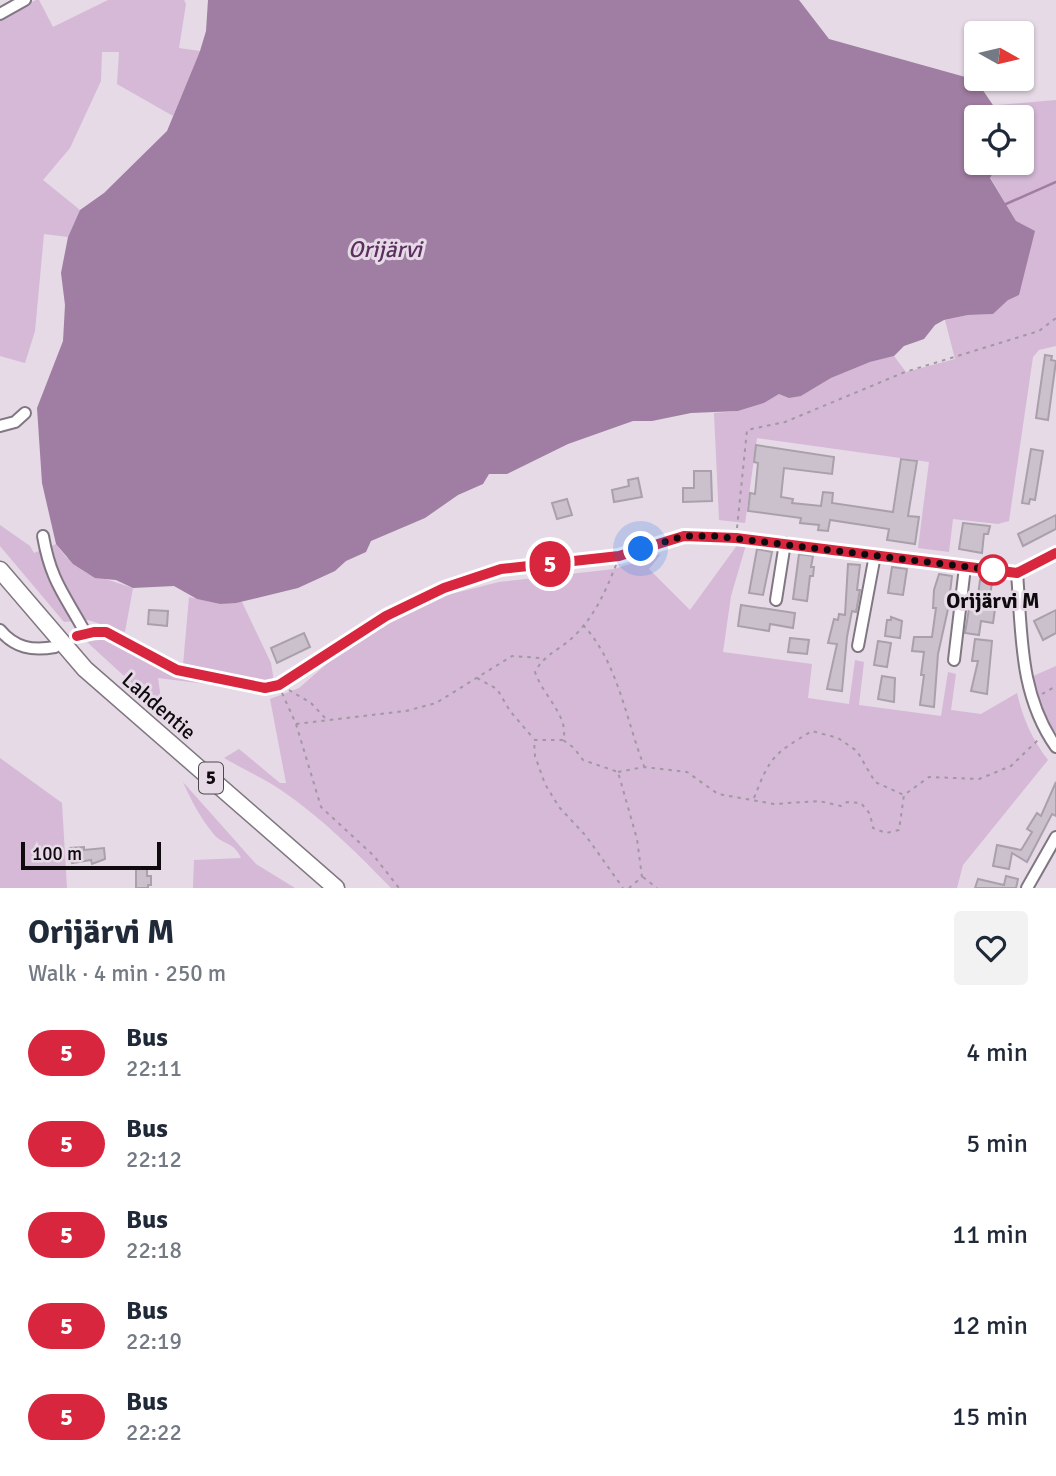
<!DOCTYPE html>
<meta charset="utf-8">
<style>
:root{--surface:#fff;--page:#f2f2f3;--text:#1f2937;--muted:#747a83}
body{margin:0;font-family:Signika,sans-serif;background:var(--page);color:var(--text);height:100vh;display:flex;flex-direction:column;font-size:26px;white-space:nowrap}
*{box-sizing:border-box;margin:0}
p{font-size:23px;color:var(--muted)}
.icon{flex:none;width:38px;height:38px;fill:none;stroke:currentColor;stroke-width:2;stroke-linecap:round;stroke-linejoin:round}
.map{position:relative;height:888px;overflow:hidden}
.panel{display:flex;flex-direction:column;background:var(--surface);flex:1}
.panel>*{flex:none}
.badge{padding:0 14px;border-radius:23px;font-size:24px;line-height:46px}
.needle{width:46px;rotate:98deg}
.buttons{position:absolute;left:964px;top:21px;display:grid;gap:14px}
.buttons a{display:grid;place-items:center;width:70px;height:70px;border-radius:7px;background:var(--surface);box-shadow:0 2px 5px #0004;font-size:35px}
.scale{position:absolute;left:21px;bottom:18px;width:140px;box-sizing:border-box;padding-left:7px;border:4px solid #0e0a0e;border-top:0;font-size:19px;line-height:24px;white-space:nowrap;color:#0e0a0e;-webkit-text-stroke:5px #e5dae6;paint-order:stroke}
.you{position:absolute;width:35px;height:35px;margin:-18px;border:5px solid #fff;border-radius:50%;background:#1a73e8;box-shadow:0 0 0 10px #1a73e833}
.map>.badge{position:absolute;translate:-50% -50%;box-shadow:0 0 0 4px #fff}
.round{display:grid;place-items:center;flex:none;width:74px;height:74px;border-radius:7px;background:var(--page)}
.head{display:flex;align-items:center;justify-content:space-between;height:119px;padding:0 28px}
h1{font-size:33px;font-weight:700;line-height:52px}
ul{padding:0;list-style:none}
li{display:flex;align-items:center;gap:21px;height:91px;padding:0 28px}
li div{flex:1}
li b{display:block;font-size:26px}
li em{font-style:normal}
li .badge{min-width:77px;font-weight:700;text-align:center}
.map>svg:first-child{display:block}
</style>
<div class="map">
<svg width="1056" height="888" viewBox="0 0 1056 888">
<rect width="100%" height="100%" fill="#e5dae6"/>
<g fill="#d5b9d7">
<path d="M36,0H39L53,27L108,0H184L186,4L179,48L200,51L173,116L117,84L119,52H102L101,81L70,148L43,180L80,210L68,237L44,234L35,331L25,363L0,356V18Z"/>
<path d="M1056,100V346L1039,350L1033,357L1009,521L998,524L953,519L949,552L918,548L929,462L757,438L745,523L719,520L714,413L738,411L764,403L779,394L801,396L831,378L870,362L894,356L906,372L955,359L945,320L968,315L993,314L1008,299L1019,295L1016,221L990,177L998,163H1022V117H1001L996,110L998,105Z"/>
<path d="M0,525L30,546L34,553L56,544L66,557L87,573L133,588L125,632L88,620L64,622L0,546Z"/>
<path d="M738,544L746,545L731,596L723,652L812,664L808,698L849,704L855,660L864,662L859,705L941,716L948,672L956,674L951,710L981,714L1017,693C1023,719 1032,739 1048,760L963,865L957,888H391C357,853 322,818 281,790C263,778 243,769 224,758L239,749L280,783H286L270,699L299,688L330,661L392,621L443,596L499,582L614,569L661,554L649,569L690,610Z"/>
<path d="M189,597L220,604L241,600L271,663L274,682L261,683L183,665Z"/>
<path d="M105,639L168,674L206,684L158,678L161,699L171,719L87,642Z"/>
<path d="M1056,666V736L1053,739L1045,726L1031,677Z"/>
<path d="M0,758L62,803L67,888H0Z"/>
<path d="M183,782L256,864L295,888H193L194,860L241,858C234,841 221,845 212,832C200,817 191,800 183,782Z"/>
</g>
<path fill="#a07da2" d="M208,0H799L829,39L976,80L1001,117H976V163H998L990,178L1016,221L1035,231L1019,295L1008,300L993,314L968,315L944,320L935,325L924,339L904,346L894,356L870,362L831,378L801,396L789,398L779,394L764,403L738,411L691,413L652,421H633L568,444L507,474H489L483,484L458,495L425,518L371,541L366,552L346,561L335,571L298,588L236,603L220,604L197,599L174,586L133,588L116,580L95,578L73,564L56,544L42,483L37,408L63,341L65,305L61,273L68,237L80,210L104,193L167,131L200,51L206,31Z"/>
<g fill="none" stroke-linecap="round" stroke-linejoin="round">
<path stroke="#a07da2" stroke-width="2.5" d="M1006,204L1056,182"/>
</g>
<g fill="#cbc1cc" stroke="#aaa0ab" stroke-width="2">
<path d="M1045,355L1052,356L1051,360L1056,361L1048,420L1036,418Z"/>
<path d="M756,445L834,457L832,474L784,468L781,497L793,499L792,503L821,506L823,492L833,493L832,503L893,512L901,459L917,461L908,516L919,517L915,544L887,540L889,529L830,520L828,531L818,530L819,525L800,523L801,518L748,511L750,493L755,494L758,463L754,462Z"/>
<path d="M1031,449L1043,451L1035,500L1030,499L1029,504L1022,503Z"/>
<path d="M694,471H711L712,501L683,502V488H694Z"/>
<path d="M638,478L642,497L614,502L612,490L629,486L628,480Z"/>
<path d="M567,499L572,515L557,519L552,503Z"/>
<path d="M1056,515V529L1023,546L1018,534Z"/>
<path d="M963,523L990,526L988,534H984L982,553L959,549Z"/>
<path d="M757,549L772,552L763,595L749,593Z"/>
<path d="M799,554L813,556L811,567H814L813,576H810L807,601L793,599Z"/>
<path d="M848,564L860,565L857,590H860L856,612L852,611L847,637L842,691L827,689L837,644L828,643L834,619L838,620L839,614L845,615Z"/>
<path d="M892,567L907,569L903,595L888,593Z"/>
<path d="M939,574L952,576L948,609L938,654L934,707L920,705L924,675H921L924,652L912,651L914,637H932L936,608H933L934,590Z"/>
<path d="M980,580L992,581L989,608L995,609L993,623L981,621L979,635L965,633L969,609L976,610Z"/>
<path d="M741,605L795,613L793,628L770,624L769,631L738,626Z"/>
<path d="M149,610L168,611L167,626L148,624Z"/>
<path d="M1056,610V633L1043,640L1034,621Z"/>
<path d="M891,617L902,621L900,638L885,636L887,620H891Z"/>
<path d="M304,633L310,647L277,663L271,648Z"/>
<path d="M790,638L809,640L807,654L788,652Z"/>
<path d="M975,639L992,641L987,694L971,691L978,661H972Z"/>
<path d="M878,641L891,643L887,667L874,665Z"/>
<path d="M882,676L895,678L894,702L878,699Z"/>
<path d="M1056,782V816L1052,814L1027,862L1012,853L1009,869L993,866L997,845L1021,850L1023,847L1032,832L1027,829L1037,813L1041,816Z"/>
<path d="M84,847V850L104,848L105,859L92,864L91,860L72,863L70,848Z"/>
<path d="M136,869H147V876H151V885H148V888H136Z"/>
<path d="M1006,876L1018,879L1016,888H975L978,879L1004,885Z"/>
</g>
<g fill="none" stroke-linecap="round" stroke-linejoin="round">
<g stroke="#817782" stroke-width="14">
<g id="minor">
<path d="M0,14L25,0"/>
<path d="M0,426L15,422L25,413"/>
<path d="M43,536C51,582 65,595 86,634"/>
<path d="M1017,573C1022,635 1019,694 1056,747"/>
<path d="M776,600L785,543"/>
<path d="M0,630C15,648 32,651 55,647"/>
<path d="M77,636L94,632H105L177,670L265,688L279,685L386,616L444,588L501,569L619,556L684,536L736,538L1009,572L1017,573L1056,553"/>
<path d="M858,646L875,555"/>
<path d="M954,660L965,567"/>
<path d="M1027,888L1056,837"/>
</g>
</g>
<g stroke="#817782" stroke-width="19">
<path id="highway" d="M0,570L85,669L336,888"/>
</g>
<g stroke="#a198a1" stroke-width="2" stroke-dasharray="3.5 5" stroke-linecap="butt">
<path d="M737,528L747,430L785,422L905,372L1039,331L1056,318"/>
<path d="M616,565C605,593 593,619 571,639C556,652 545,654 535,672C543,696 570,717 563,740L574,748L583,760L618,772L637,839L642,877L629,888"/>
<path d="M583,625C618,662 626,720 644,766"/>
<path d="M477,678L497,689L510,711L534,739"/>
<path d="M289,690L311,703L328,721"/>
<path d="M282,693L296,724L321,807L374,856L399,888"/>
<path d="M1042,694L1056,686"/>
<path d="M296,724L406,711L436,703L512,656L541,658"/>
<path d="M563,740H534L535,756L545,784L559,807L586,836L623,888"/>
<path d="M618,772L644,767L687,772L718,794L774,804L819,801L841,806L847,802L861,803L870,814L873,828L886,833L899,830L904,795L929,777L979,779L1011,766L1040,738"/>
<path d="M754,798C770,757 773,754 812,731L838,738L857,751L875,782L904,795"/>
<path d="M643,877L657,888"/>
</g>
<use href="#minor" stroke="#fff" stroke-width="10"/>
<use href="#highway" stroke="#fff" stroke-width="16"/>
</g>
<g fill="none" stroke-linecap="round" stroke-linejoin="round">
<g stroke="#fff" stroke-width="16">
<path id="line" d="M77,636L94,632H106L177,670L265,688L279,685L386,616L444,588L501,569L619,556L684,536L736,538L1009,572L1017,573L1056,553"/>
</g>
<use href="#line" stroke="#d7263d" stroke-width="10"/>
<path stroke="#0e0a0e" stroke-width="7" stroke-dasharray="0 12.6" d="M641,549L684,536H715L993,570"/>
</g>
<circle fill="#fff" stroke="#d7263d" stroke-width="3.5" cx="993" cy="570" r="14"/>
<g text-anchor="middle" dominant-baseline="central" stroke-width="6" stroke-linejoin="round" paint-order="stroke">
<rect fill="#e5dae6" stroke="#4e484f" stroke-width="2" x="199" y="762.5" width="24" height="31" rx="5"/>
<g font-size="19" font-weight="bold" fill="#0e0a0e">
<text x="211" y="778">5</text>
</g>
<g font-size="21" font-weight="bold" fill="#0e0a0e" stroke="#e5dae6">
<text x="993" y="601">Orijärvi M</text>
</g>
<g font-size="21" fill="#0e0a0e" stroke="#e5dae6">
<text transform="translate(159 706) rotate(41)">Lahdentie</text>
</g>
<g font-size="23" font-style="italic" fill="#5b2e5f" stroke="#e5dae6">
<text x="385" y="249">Orijärvi</text>
</g>
</g>
</svg>
<div class="buttons">
<a><svg class="needle" viewBox="-14 -14 28 28"><path d="M0-13l5 13h-10z" fill="#e53935"/><path d="M0 13l5-13h-10z" fill="#747a83"/></svg></a>
<a><svg class="icon" aria-label="locate" viewBox="0 0 24 24"><circle cx="12" cy="12" r="6"/><path d="M12 2v4M12 18v4M2 12h4M18 12h4"/></svg></a>
</div>
<div class="scale">100 m</div>
<div class="you" style="left:641px;top:549px"></div>
<b class="badge" style="left:550px;top:564px;background:#d7263d;color:#fff">5</b>
</div>
<section class="panel">
<div class="head"><div><h1>Orijärvi M</h1><p>Walk · 4 min · 250 m</p></div><a class="round"><svg class="icon" aria-label="heart" viewBox="0 0 24 24"><path d="M12 20l-8-8c-3-5 5-10 8-4 3-6 11-1 8 4z"/></svg></a></div>
<ul>
<li><span class="badge" style="background:#d7263d;color:#fff">5</span><div><b>Bus</b><p>22:11</p></div><em>4 min</em></li>
<li><span class="badge" style="background:#d7263d;color:#fff">5</span><div><b>Bus</b><p>22:12</p></div><em>5 min</em></li>
<li><span class="badge" style="background:#d7263d;color:#fff">5</span><div><b>Bus</b><p>22:18</p></div><em>11 min</em></li>
<li><span class="badge" style="background:#d7263d;color:#fff">5</span><div><b>Bus</b><p>22:19</p></div><em>12 min</em></li>
<li><span class="badge" style="background:#d7263d;color:#fff">5</span><div><b>Bus</b><p>22:22</p></div><em>15 min</em></li>
</ul>
</section>
